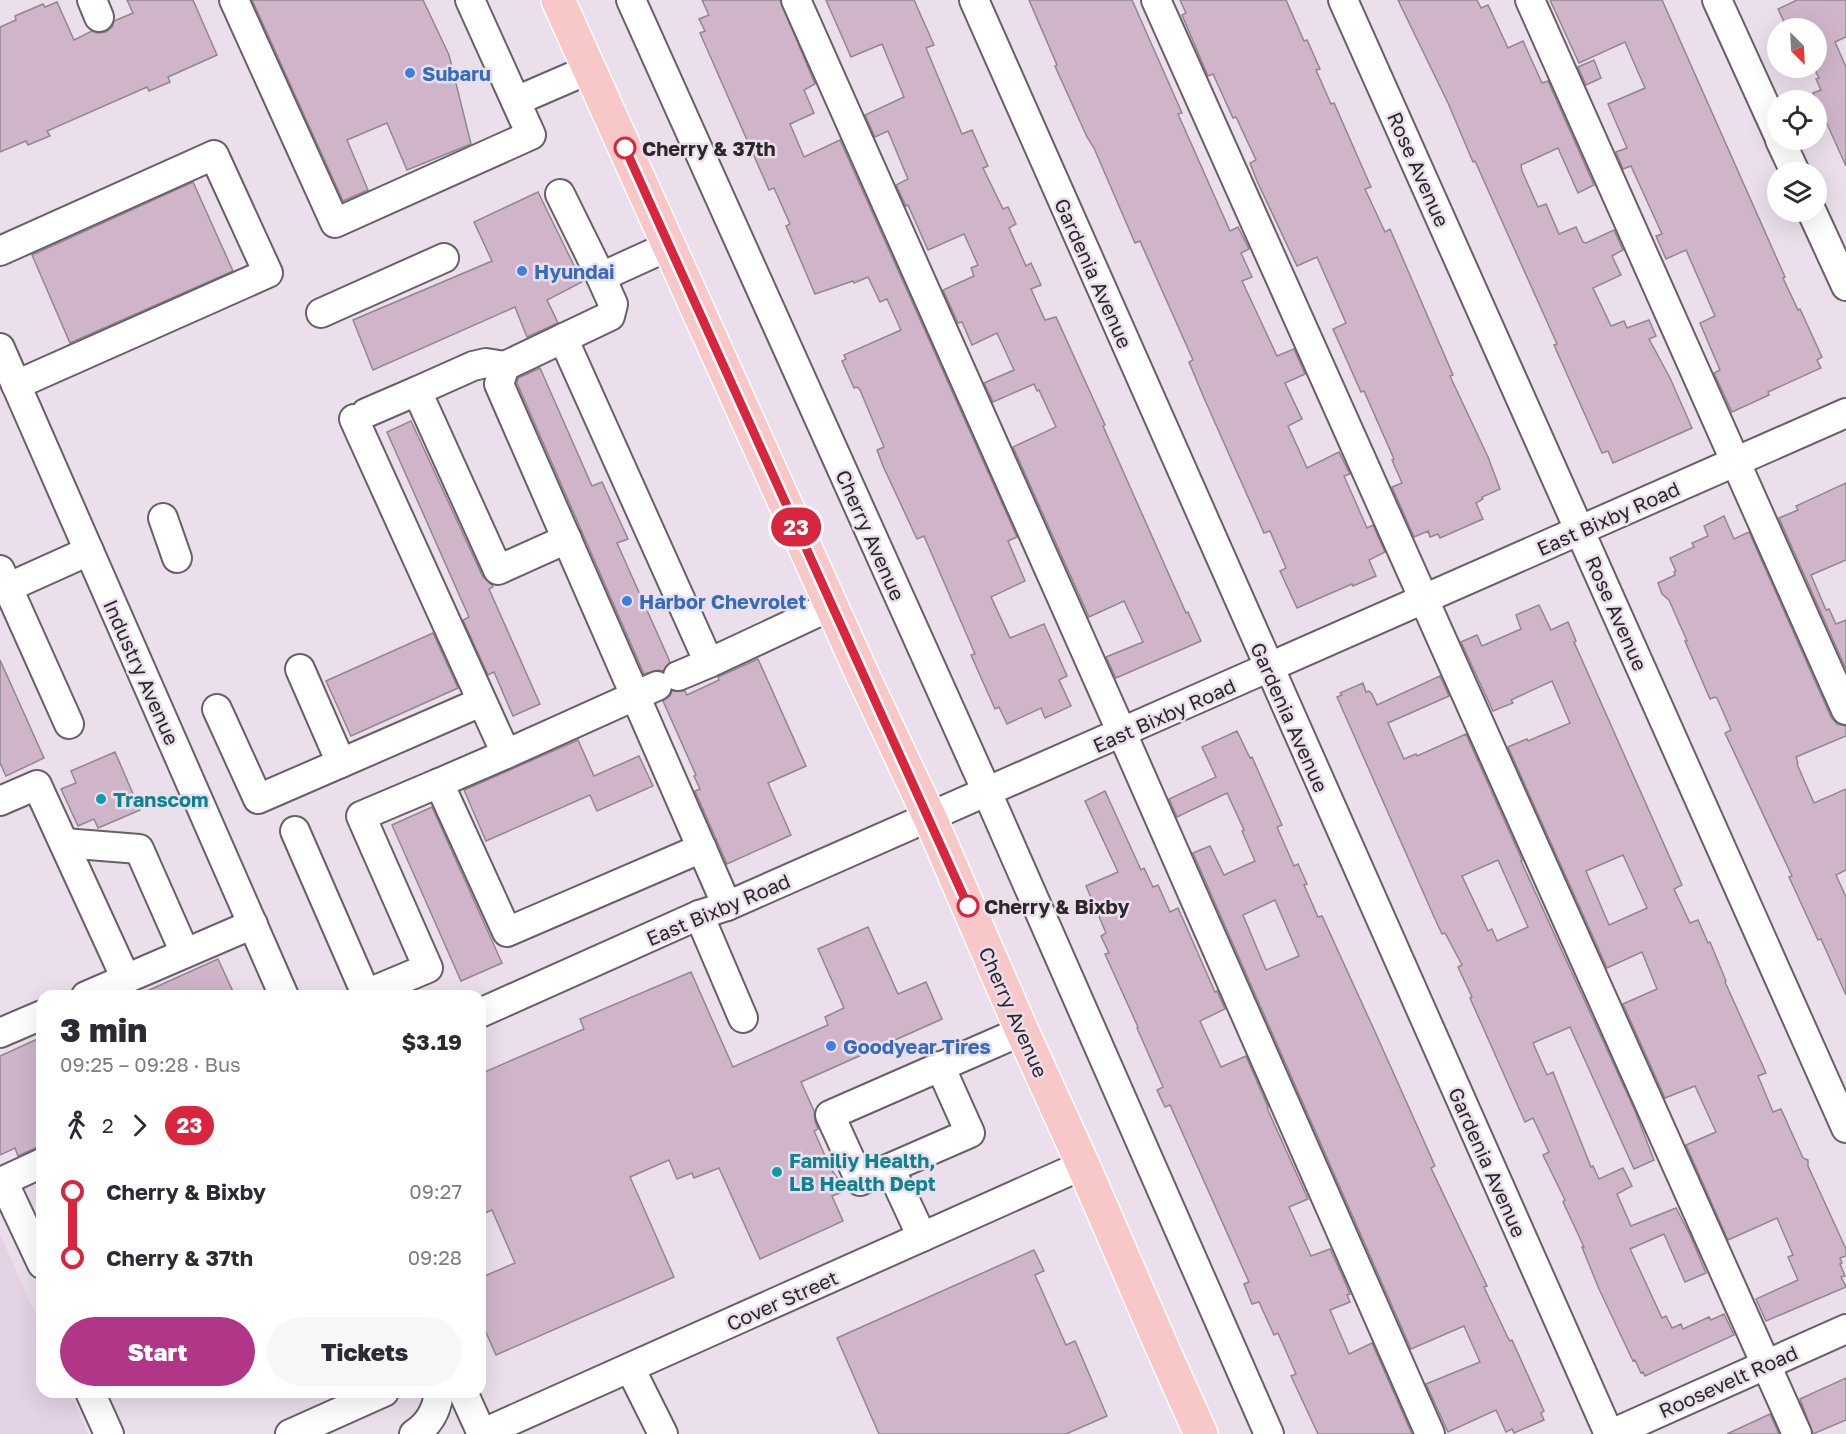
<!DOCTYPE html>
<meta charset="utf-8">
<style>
:root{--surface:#fff;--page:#f7f7f7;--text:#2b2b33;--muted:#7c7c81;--accent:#b23687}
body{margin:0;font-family:"Golos Text",sans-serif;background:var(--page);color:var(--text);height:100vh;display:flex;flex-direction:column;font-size:22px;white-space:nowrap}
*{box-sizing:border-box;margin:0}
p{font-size:20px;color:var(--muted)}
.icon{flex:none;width:33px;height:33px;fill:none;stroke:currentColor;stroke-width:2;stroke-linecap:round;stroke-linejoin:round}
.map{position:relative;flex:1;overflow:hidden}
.drawer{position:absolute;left:36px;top:990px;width:450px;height:408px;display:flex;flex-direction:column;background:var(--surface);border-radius:18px;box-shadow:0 6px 24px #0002}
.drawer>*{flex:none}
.badge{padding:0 12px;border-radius:20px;font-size:21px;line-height:39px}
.needle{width:39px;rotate:156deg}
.fabs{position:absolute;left:1767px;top:18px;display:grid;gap:12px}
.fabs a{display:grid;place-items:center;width:60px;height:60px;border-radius:50%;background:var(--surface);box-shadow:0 6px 24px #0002;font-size:30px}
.map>.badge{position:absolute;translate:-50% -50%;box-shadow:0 0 0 3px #fff}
.legs{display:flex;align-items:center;gap:9px;height:66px;padding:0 24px;font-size:20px}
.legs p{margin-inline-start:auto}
.summary{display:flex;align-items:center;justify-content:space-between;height:102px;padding:0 24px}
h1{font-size:33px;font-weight:800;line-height:45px}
.primary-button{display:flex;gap:12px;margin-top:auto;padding:12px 24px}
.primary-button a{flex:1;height:69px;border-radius:36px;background:var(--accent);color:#fff;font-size:24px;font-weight:800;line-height:69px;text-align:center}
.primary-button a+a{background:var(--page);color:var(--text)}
ul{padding:0 24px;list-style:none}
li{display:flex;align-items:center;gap:21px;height:66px;font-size:22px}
li i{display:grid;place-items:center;width:9px;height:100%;margin:0 8px;background:currentColor}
li i::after{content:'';width:15px;height:15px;margin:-8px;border:4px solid;border-radius:50%;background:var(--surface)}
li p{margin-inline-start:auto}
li:first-child i{background:linear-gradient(#0000 50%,currentColor 0)}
li:last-child i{background:linear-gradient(currentColor 50%,#0000 0)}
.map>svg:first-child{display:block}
</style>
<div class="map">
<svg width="1846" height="1434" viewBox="0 0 1846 1434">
<rect width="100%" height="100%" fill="#eadfeb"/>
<path fill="#e4d3e5" d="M0,1234L42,1329V1392H70L88,1434H0Z"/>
<g fill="#d0b5ca" stroke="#92868f" stroke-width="1.5" fill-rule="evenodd">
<path d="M127,0H193L217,55L168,77L170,82L149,91L147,87L47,131L50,136L28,145L26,141L0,152V27L16,20L15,16L43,4L45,7L57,2L74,40L92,31L97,33L106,32L112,27L114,21L133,13Z"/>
<path d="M252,0H423L449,55L471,144L407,170L387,123L347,140L368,190L343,201Z"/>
<path d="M702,0H780L815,84L804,90L814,113L790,124L804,157L840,140L1017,537L1008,541L1025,581L991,597L1010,638L1044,624L1067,676L1059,680L1071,706L1045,718L1041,708L1007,724L999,707L995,709L971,655L975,654L924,536L917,539L883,466L877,450L884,447L860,390L857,387L854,388L842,361L846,359L844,355L901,330L887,299L880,302L868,277L854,283L853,281L815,294L786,226L790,224L774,188L769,190L700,33L705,31L699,19L709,15Z"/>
<path d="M826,0H914L934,45L926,48L962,134L972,130L988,166L983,168L1003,209L1008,207L1016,224L1009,228L1026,266L1031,263L1041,285L1031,289L1045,320L1056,317L1105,425L1103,426L1186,613L1188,612L1201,641L1116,678L1106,657L1143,642L1124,601L1089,617L1013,447L1056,427L1039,390L1037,391L1034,384L993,402L984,383L1014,370L997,333L972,345L962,322L958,323L943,290L974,276L971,268L978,265L964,234L928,250L908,205L906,206L896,185L908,179L888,131L875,137L865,115L904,97L882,44L851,57Z"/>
<path d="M1029,0H1132L1182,113L1178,114L1230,231L1238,227L1249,249L1241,253L1252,277L1242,281L1277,356L1294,349L1302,367L1305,374L1285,383L1302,419L1288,426L1307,468L1339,452L1350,474L1344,476L1367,528L1373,525L1385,552L1369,560L1376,576L1353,586L1352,584L1297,608L1280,571L1286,568L1270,531L1264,533L1204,398L1189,362L1193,360L1140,241L1135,243L1094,148L1087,137L1055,66L1057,65Z"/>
<path d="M1180,0H1286L1304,41L1307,40L1320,69L1316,70L1331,104L1334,103L1371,187L1365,189L1385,232L1390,229L1453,375L1450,376L1488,457L1500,489L1482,497L1483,499L1476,503L1483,519L1440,538L1438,534L1430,537L1428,531L1414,537L1392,487L1402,483L1392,460L1394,459L1364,391L1361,392L1333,329L1346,323L1317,257L1297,266L1257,181L1250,163L1256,160L1236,117L1233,118L1213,74L1208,76L1182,15L1186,13Z"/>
<path d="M1398,0H1477L1481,8L1488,5L1508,48L1523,41L1542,83L1548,81L1594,185L1578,193L1558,148L1521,165L1522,171L1538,207L1546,204L1559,234L1576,227L1583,242L1586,243L1614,230L1623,250L1612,256L1621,275L1593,288L1611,326L1624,321L1627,328L1649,320L1656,336L1649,339L1670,378L1692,428L1613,463L1608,451L1602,453L1554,345L1557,344L1475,161L1473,162L1448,103Z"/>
<path d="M1550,0H1662L1785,277L1783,278L1798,310L1800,309L1822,357L1817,360L1821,368L1768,392L1769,395L1732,412L1714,373L1720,370L1700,323L1715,316L1686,250L1666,259L1656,236L1662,234L1631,166L1623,169L1616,152L1627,148L1608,104L1645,88L1625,42L1579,63Z"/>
<path d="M1797,0H1846V37L1835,42L1846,67V166L1813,93L1821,90L1816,79L1819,78L1816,72V28H1787L1778,9Z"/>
<path d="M1594,60L1601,78L1586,85L1578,67Z"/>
<path d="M193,182L233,271L70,343L32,255Z"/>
<path d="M538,192L582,282L547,300L558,323L527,337L515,307L373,370L353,320L492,261L474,222Z"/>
<path d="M540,368L592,486L602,482L628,539L617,543L670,662L663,671L658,670L644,674L517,383L518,378Z"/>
<path d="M411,421L483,577L492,585L493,587L489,589L540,704L513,716L494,672L488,675L463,620L469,617L387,432Z"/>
<path d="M1846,483V560L1811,575L1826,610L1829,609L1836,624L1846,620V669L1779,518L1798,510L1796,506Z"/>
<path d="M1724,516L1734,539L1749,532L1831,717L1837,724L1846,726V736L1796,757L1798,763L1797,764L1814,803L1846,789V870L1836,875L1846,897V995L1821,939L1818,940L1789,877L1792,876L1725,733L1731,730L1717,698L1715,697L1710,699L1685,641H1687L1669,600L1662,594L1658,583L1675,575L1674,572L1676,571L1670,558L1694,547L1692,543L1708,536L1704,526Z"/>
<path d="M1539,605L1551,630L1568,622L1576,641L1574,642L1682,885L1674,889L1690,923L1698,920L1708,943L1710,942L1726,981L1725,982L1766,1073L1758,1076L1773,1112L1781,1109L1803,1158L1808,1160V1166L1846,1249V1256L1840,1258L1842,1263L1840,1264L1845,1276L1841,1277L1846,1287L1766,1321L1756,1299L1798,1280L1788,1257L1793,1255L1777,1218L1728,1240L1686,1145L1716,1132L1695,1086L1665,1098L1623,1004L1657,989L1642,952L1607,968L1508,747L1527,739L1528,741L1570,723L1552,681L1511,700L1513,703L1493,711L1461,642L1477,635L1482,646L1521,629L1516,615ZM1623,855L1647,908L1609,925L1586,871Z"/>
<path d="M433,633L458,688L351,736L326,681Z"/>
<path d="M758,659L806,766L768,783L791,835L727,864L695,791L700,789L694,776L696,775L663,701L670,696L672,691H685L687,695L719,680L718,677Z"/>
<path d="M0,660L44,758L6,776L0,763Z"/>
<path d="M1440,676L1449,696L1388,723L1404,759L1416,754L1417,756L1466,734L1522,860L1521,861L1635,1111L1654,1160L1634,1169L1570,1027L1533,1043L1547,1075L1553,1072L1591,1167L1593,1166L1599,1179L1623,1168L1632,1186L1617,1194L1631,1226L1676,1208L1690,1235L1706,1273L1685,1282L1664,1234L1630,1249L1662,1318L1666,1316L1672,1328L1681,1324L1683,1329L1709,1317L1711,1320L1724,1314L1734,1335L1645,1376L1643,1372L1641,1373L1635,1360L1633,1361L1599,1289L1582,1247H1584L1563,1202L1565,1200L1543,1155L1549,1152L1533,1118L1525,1122L1470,998L1472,997L1458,967L1462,965L1445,933L1442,934L1435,919L1337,697L1342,695L1340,693L1363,683L1366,692L1369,691L1372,694L1377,705ZM1498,860L1528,927L1497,941L1492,929L1488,931L1462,876Z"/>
<path d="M1237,731L1250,758L1252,757L1282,825L1277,827L1294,866L1298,864L1307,884L1304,885L1318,917L1322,916L1376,1034L1435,1166L1431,1168L1487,1286L1484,1287L1508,1338L1510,1341L1512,1340L1544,1411L1541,1413L1544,1420L1514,1433L1512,1429L1506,1432L1496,1410L1448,1432L1426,1384L1480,1362L1464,1326L1411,1349L1193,853L1210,846L1224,875L1255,861L1242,831L1244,830L1227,793L1177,817L1169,799L1216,777L1202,747ZM1275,900L1299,956L1266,970L1243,915Z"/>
<path d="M578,740L594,776L639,756L653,786L597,811L590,795L486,841L464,790Z"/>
<path d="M115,752L140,810L98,828L94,819L78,826L61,789L76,783L71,771Z"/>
<path d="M1105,791L1141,870L1144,868L1153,887L1158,885L1170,912L1178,908L1215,992L1217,991L1225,1009L1200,1021L1221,1067L1246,1056L1268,1107L1267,1108L1308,1199L1289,1207L1311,1256L1330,1249L1342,1275L1350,1294L1347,1295L1350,1302L1330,1310L1349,1354L1372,1343L1412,1434H1318L1291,1376L1296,1374L1278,1333L1274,1335L1259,1302L1252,1304L1244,1284L1249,1282L1170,1105L1165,1107L1157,1090L1163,1087L1137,1028L1138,1027L1105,954L1109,953L1101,936L1106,933L1086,886L1118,872L1085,801Z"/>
<path d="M432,807L502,963L461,981L392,825Z"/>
<path d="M868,927L898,994L926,982L942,1019L801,1082L814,1111L815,1121L818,1129L814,1131L831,1169L841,1183L843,1192L832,1196L843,1221L760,1259L719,1168L694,1178L692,1173L677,1179L669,1160L630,1177L674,1277L496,1355L480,1319V1278L515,1263L492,1210L480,1215V1074L584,1029L580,1019L691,972L733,1067L828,1025L825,1017L844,1008L818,949Z"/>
<path d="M218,959L235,996H136Z"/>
<path d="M42,1037V1145L18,1156L15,1148L0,1155V1056Z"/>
<path d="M1034,1250L1044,1271L1035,1275L1066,1345L1075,1341L1107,1416L1066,1434H879L837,1338Z"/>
<path d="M1846,1378V1420L1813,1434L1800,1399Z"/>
<path d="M1770,1414L1779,1434H1727Z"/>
</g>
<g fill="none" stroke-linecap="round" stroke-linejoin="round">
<g stroke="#695f69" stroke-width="32">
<g id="minor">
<path d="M92,0L99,17"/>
<path d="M234,0L335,223L531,135L470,0"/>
<path d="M631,0L987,792L1269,1434"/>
<path d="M796,0L1122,733L1430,1434"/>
<path d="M974,0L1609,1434"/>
<path d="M1156,0L1797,1434"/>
<path d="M1343,0L1846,1128"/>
<path d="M1530,0L1846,710"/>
<path d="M1717,0L1778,134"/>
<path d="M516,101L590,69"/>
<path d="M1780,140L1795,172"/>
<path d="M560,194L601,277"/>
<path d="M1812,212L1846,286"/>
<path d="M669,246L601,277L613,304L610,316L505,366L499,384L727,906"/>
<path d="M0,251L214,155L268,273L16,385"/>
<path d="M321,313L444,258"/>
<path d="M563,338L709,663L831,606"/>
<path d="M0,348L284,996"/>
<path d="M505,366L486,363L473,366L417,391L498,570L567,539"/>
<path d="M366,413L417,391"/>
<path d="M354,419L506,754L657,686"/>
<path d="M163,518L177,558"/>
<path d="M0,570L69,724"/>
<path d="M0,591L89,551"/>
<path d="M300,669L341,763L481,702"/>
<path d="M678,676L709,663"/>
<path d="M217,709L258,799L341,763"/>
<path d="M506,754L439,783L507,932L702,848"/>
<path d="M0,801L37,785L126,979"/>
<path d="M295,831L366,994L428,968L361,816L439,783"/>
<path d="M64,843L139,849L185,953"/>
<path d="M699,915L743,1018"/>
<path d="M86,996L253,924"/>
<path d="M480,1013L699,915L727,906L1846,413"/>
<path d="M0,1033L42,1015"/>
<path d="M940,1066L970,1133L860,1181L830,1115L1022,1031"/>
<path d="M42,1163L3,1181L42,1264"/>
<path d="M890,1168L922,1237"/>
<path d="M630,1368L663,1434"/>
<path d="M90,1392L109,1434"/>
<path d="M463,1392L482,1434"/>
<path d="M290,1434L384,1392"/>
<path d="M414,1434C430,1424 437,1410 439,1392"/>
<path d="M481,1434L1083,1165"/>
<path d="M1611,1434L1846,1329"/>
</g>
</g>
<g stroke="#fff" stroke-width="36">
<path id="major" d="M558,0L863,676L930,818L1022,1031L1083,1165L1165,1354L1201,1434"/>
</g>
<use href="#minor" stroke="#fff" stroke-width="28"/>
<use href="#major" stroke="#f8c8c9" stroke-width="33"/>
</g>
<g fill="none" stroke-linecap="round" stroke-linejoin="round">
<g stroke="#fff" stroke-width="14">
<path id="line-1" d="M625,148L968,906"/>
</g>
<use href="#line-1" stroke="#d7263d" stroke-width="9"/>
</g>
<g fill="#3f7fe0" stroke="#eadfeb" stroke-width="2">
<circle cx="410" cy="73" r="6"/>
<circle cx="522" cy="271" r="6"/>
<circle cx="627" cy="601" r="6"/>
<circle cx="831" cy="1046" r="6"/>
</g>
<g fill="#fff" stroke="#d7263d" stroke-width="3">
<circle cx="625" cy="148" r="10"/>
<circle cx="968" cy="906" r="10"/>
</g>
<g fill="#0f9aa8" stroke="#eadfeb" stroke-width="2">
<circle cx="101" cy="799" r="6"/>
<circle cx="777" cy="1172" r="6"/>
</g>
<g text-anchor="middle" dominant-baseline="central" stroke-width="5" stroke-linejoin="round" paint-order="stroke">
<g font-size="20" font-weight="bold" fill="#366cbe" stroke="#eadfeb" text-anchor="start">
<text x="422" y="73">Subaru</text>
<text x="534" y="271">Hyundai</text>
<text x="639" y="601">Harbor Chevrolet</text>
<text x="843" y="1046">Goodyear Tires</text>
</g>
<g font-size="20" font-weight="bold" fill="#2b272c" stroke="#eadfeb" text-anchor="start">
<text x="642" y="148">Cherry &amp; 37th</text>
<text x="984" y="906">Cherry &amp; Bixby</text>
</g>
<g font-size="20" fill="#2b272c" stroke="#eadfeb">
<text transform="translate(1419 169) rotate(66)">Rose Avenue</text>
<text transform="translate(1094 273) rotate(66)">Gardenia Avenue</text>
<text transform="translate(1608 518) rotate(-24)">East Bixby Road</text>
<text transform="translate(871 535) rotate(66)">Cherry Avenue</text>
<text transform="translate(1617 613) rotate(66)">Rose Avenue</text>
<text transform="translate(142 672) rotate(66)">Industry Avenue</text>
<text transform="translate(1164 715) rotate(-24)">East Bixby Road</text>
<text transform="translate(1290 717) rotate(66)">Gardenia Avenue</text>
<text transform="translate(718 909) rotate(-23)">East Bixby Road</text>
<text transform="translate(1014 1012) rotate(66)">Cherry Avenue</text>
<text transform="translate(1488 1162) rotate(66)">Gardenia Avenue</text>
<text transform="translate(782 1300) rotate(-24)">Cover Street</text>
<text transform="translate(1728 1381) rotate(-24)">Roosevelt Road</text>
</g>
<g font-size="20" font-weight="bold" fill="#0d838f" stroke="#eadfeb" text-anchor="start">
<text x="113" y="799">Transcom</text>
<text x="789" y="1160">Familiy Health,<tspan x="789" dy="23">LB Health Dept</tspan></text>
</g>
</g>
</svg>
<div class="fabs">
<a><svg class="needle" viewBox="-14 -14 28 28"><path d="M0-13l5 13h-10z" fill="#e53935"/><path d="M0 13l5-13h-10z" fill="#7c7c81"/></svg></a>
<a><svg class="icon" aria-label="locate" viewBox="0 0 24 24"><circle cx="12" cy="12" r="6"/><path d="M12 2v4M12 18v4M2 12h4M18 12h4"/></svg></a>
<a><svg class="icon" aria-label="layers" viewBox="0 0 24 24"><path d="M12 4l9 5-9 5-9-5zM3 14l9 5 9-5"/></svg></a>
</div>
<b class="badge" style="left:796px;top:527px;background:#d7263d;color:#fff">23</b>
<section class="drawer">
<div class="summary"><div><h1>3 min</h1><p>09:25 – 09:28 · Bus</p></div><b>$3.19</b></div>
<div class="legs"><svg class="icon" aria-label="walk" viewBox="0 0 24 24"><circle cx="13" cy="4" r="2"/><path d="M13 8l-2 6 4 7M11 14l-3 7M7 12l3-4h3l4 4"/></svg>2<svg class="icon" aria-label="forward" viewBox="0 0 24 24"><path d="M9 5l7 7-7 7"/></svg><b class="badge" style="background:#d7263d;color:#fff">23</b></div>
<ul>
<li><i style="color:#d7263d"></i><b>Cherry &amp; Bixby</b><p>09:27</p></li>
<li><i style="color:#d7263d"></i><b>Cherry &amp; 37th</b><p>09:28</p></li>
</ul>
<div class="primary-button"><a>Start</a><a>Tickets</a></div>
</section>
</div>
